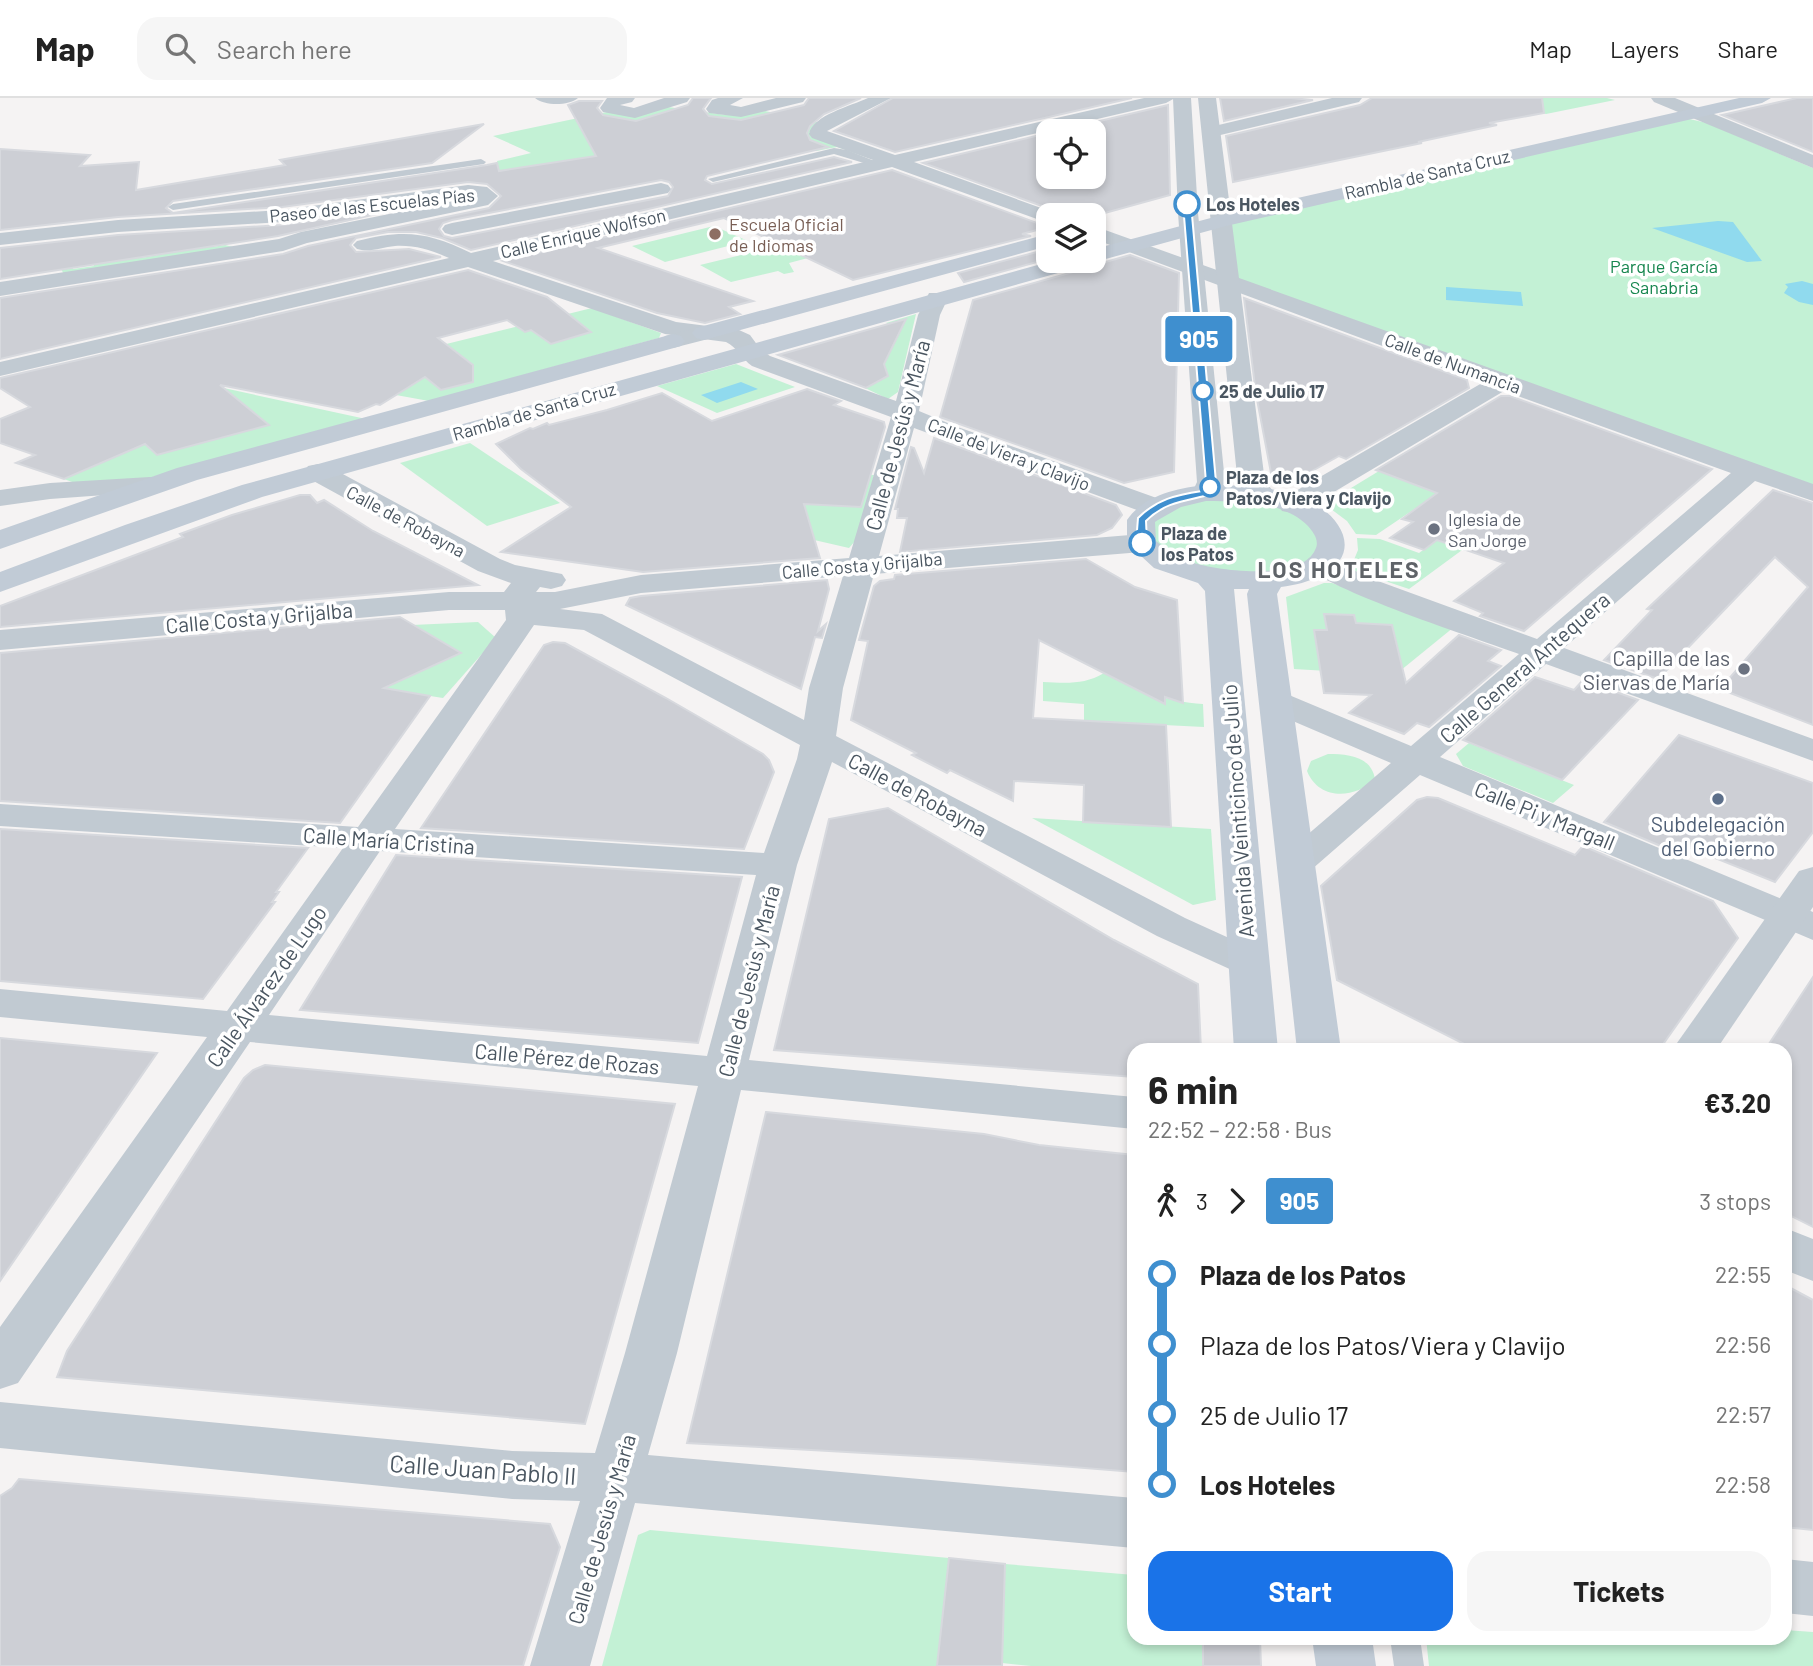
<!DOCTYPE html>
<meta charset="utf-8">
<style>
:root{--surface:#fff;--page:#f6f6f6;--text:#222;--muted:#767676;--line:#e0e0e0;--accent:#1a73e8}
body{margin:0;font-family:Barlow,sans-serif;background:var(--page);color:var(--text);height:100vh;display:flex;flex-direction:column;font-size:26px;white-space:nowrap}
*{box-sizing:border-box;margin:0}
p{font-size:23px;color:var(--muted)}
.icon{flex:none;width:38px;height:38px;fill:none;stroke:currentColor;stroke-width:2;stroke-linecap:round;stroke-linejoin:round}
.map{position:relative;flex:1;overflow:hidden}
.side{position:absolute;left:1127px;top:945px;width:665px;height:602px;display:flex;flex-direction:column;background:var(--surface);border-radius:21px;box-shadow:0 4px 10px #0003}
.side>*{flex:none}
.badge{padding:0 14px;border-radius:5px;font-size:24px;line-height:46px}
.buttons{position:absolute;left:1036px;top:21px;display:grid;gap:14px}
.buttons a{display:grid;place-items:center;width:70px;height:70px;border-radius:14px;background:var(--surface);box-shadow:0 4px 10px #0003;font-size:35px}
.map>.badge{position:absolute;translate:-50% -50%;box-shadow:0 0 0 4px #fff}
.legs{display:flex;align-items:center;gap:10px;height:77px;padding:0 21px;font-size:23px}
.legs p{margin-inline-start:auto}
.head{display:flex;align-items:center;justify-content:space-between;height:119px;padding:0 21px}
h1{font-size:38px;font-weight:700;line-height:52px}
.cta{display:flex;gap:14px;margin-top:auto;padding:14px 21px}
.cta a{flex:1;height:80px;border-radius:21px;background:var(--accent);color:#fff;font-size:28px;font-weight:700;line-height:80px;text-align:center}
.cta a+a{background:var(--page);color:var(--text)}
ul{padding:0 21px;list-style:none}
li{display:flex;align-items:center;gap:24px;height:70px;font-size:26px}
li i{display:grid;place-items:center;width:10px;height:100%;margin:0 9px;background:currentColor}
li i::after{content:'';width:18px;height:18px;margin:-9px;border:5px solid;border-radius:50%;background:var(--surface)}
li p{margin-inline-start:auto}
li:first-child i{background:linear-gradient(#0000 50%,currentColor 0)}
li:last-child i{background:linear-gradient(currentColor 50%,#0000 0)}
header{display:flex;align-items:center;gap:42px;box-sizing:border-box;height:98px;padding:0 35px;background:var(--surface);border-bottom:2px solid var(--line)}
header strong{font-size:33px}
nav{display:flex;gap:38px;margin-inline-start:auto;font-size:24px}
.search{width:490px;height:63px;background:var(--page);display:flex;align-items:center;gap:18px;box-sizing:border-box;padding:0 24px;border-radius:21px;color:var(--muted);font-size:26px}
.map>svg:first-child{display:block}
</style>
<header>
<strong>Map</strong>
<div class="search"><svg class="icon" aria-label="search" viewBox="0 0 24 24"><circle cx="10" cy="10" r="6"/><path d="M15 15l6 6"/></svg>Search here</div>
<nav><a>Map</a><a>Layers</a><a>Share</a></nav>
</header>
<div class="map">
<svg width="1813" height="1568" viewBox="0 0 1813 1568">
<rect width="100%" height="100%" fill="#f5f3f3"/>
<g fill="#c3f1d5">
<path d="M1483,0H1607L1615,2L1546,16Z"/>
<path d="M668,9L726,17L765,13L821,25L809,35L878,63L837,49L816,53L798,47L500,84L497,63L531,55L493,38L607,14Z"/>
<path d="M1685,20L1707,25L1813,70V389L1237,184L1229,125Z"/>
<path d="M714,128L748,143L665,164L632,148Z"/>
<path d="M202,133L212,149L225,147L233,149L65,178L57,164L71,167L73,171L94,168L92,164L131,145L141,160L181,153Z"/>
<path d="M840,133L808,160L789,165L794,174L784,176L778,173L731,184L700,167Z"/>
<path d="M592,210L661,235L659,240L429,303L374,293L317,278Z"/>
<path d="M916,216L898,294L888,301L865,290L888,277L881,258L900,233L886,225Z"/>
<path d="M113,266L366,321L149,380L75,385L64,381L109,361Z"/>
<path d="M736,266L795,289L717,315L657,288Z"/>
<path d="M470,345L560,405L487,428L400,365Z"/>
<path d="M1379,373L1502,420L1503,422L1409,491L1355,473L1351,469L1358,452L1357,440L1380,441L1419,455L1447,435L1428,413L1416,410L1376,437L1356,436L1347,423L1327,408L1333,401Z"/>
<path d="M826,375L874,377L856,442L849,450L744,426Z"/>
<path d="M1207,399L1261,403L1305,420L1321,445L1315,457L1300,467L1251,477L1194,469L1156,448L1152,422L1164,411Z"/>
<path d="M1324,485H1332L1454,529L1395,577L1294,571L1286,499Z"/>
<path d="M478,524L496,540L443,600L373,589L368,529Z"/>
<path d="M1104,575C1135,591 1167,604 1203,606L1204,629L1084,623V606L1043,603V584C1066,585 1084,587 1104,575Z"/>
<path d="M1469,645L1574,687L1553,705L1463,668L1456,656Z"/>
<path d="M1328,656C1348,656 1371,658 1375,681C1355,701 1319,703 1307,673L1311,663Z"/>
<path d="M1032,720L1211,731L1216,802L1193,807Z"/>
<path d="M650,1432L949,1460L937,1568H602L638,1437Z"/>
<path d="M1005,1466L1134,1477V1540H1203V1568H1031L1002,1565Z"/>
<path d="M1785,1532L1813,1534V1568H1429L1426,1540H1785Z"/>
</g>
<g fill="#90daee">
<path d="M1718,123L1733,124L1762,163L1747,164L1652,130Z"/>
<path d="M1802,183L1813,186V207L1799,204L1784,195L1788,189L1785,186Z"/>
<path d="M1446,189L1521,194L1523,208L1446,202Z"/>
<path d="M741,284L758,291L717,305L701,297Z"/>
</g>
<g fill="#cdcfd5" stroke="#d7d9de" stroke-width="2" fill-rule="evenodd">
<path d="M693,0H711L703,11L709,18L741,22L804,7L809,0H861L824,16L810,28L807,35L810,42L828,49L707,78L705,82L712,86L834,59L852,64L471,152L442,140L416,134H388L356,140L350,147L356,154L409,151L441,159L0,261V200L283,156L308,148L489,110L501,98L487,86L468,84L282,109L118,119L0,132V51L90,57L80,68L139,64L136,92L285,67L280,62L484,26L432,65L173,103L166,110L173,115L487,67L497,65L499,73L596,58L568,7L579,3H602L597,10L603,17L636,23L688,7ZM661,82L669,84L673,89L668,98L452,140L444,138L439,131L443,125L452,122Z"/>
<path d="M893,0H1132L895,54L834,33Z"/>
<path d="M1220,0H1291L1313,2L1224,23Z"/>
<path d="M1372,0H1542L1544,15L1489,25L1497,27L1418,44L1422,45L1233,84L1226,38L1360,7Z"/>
<path d="M1797,0H1813V54L1722,17Z"/>
<path d="M1168,7L1170,97L1094,118L1060,117L1056,113L923,65L1048,35V79H1094V33H1057Z"/>
<path d="M892,72L1048,129L1022,136L1031,138L853,182L724,120L598,150L753,203L729,209L740,216L705,225L657,215L503,163Z"/>
<path d="M399,111L278,138L0,181V150L118,137L282,127Z"/>
<path d="M1048,151V161L964,184L958,175Z"/>
<path d="M1130,157L1179,175L1174,374L1124,385L940,319L973,202L1084,171L1088,163L1102,165Z"/>
<path d="M468,172L547,199L591,234L551,246L531,232L525,234L507,222L438,240L473,267V284L441,292L425,279L380,307L376,306L358,314L220,287L269,327L157,357L145,346L64,381L16,365L35,357L0,345V321L30,309L0,290V280Z"/>
<path d="M1244,200L1467,282L1469,290L1346,361L1339,358L1296,382L1271,375L1256,296Z"/>
<path d="M906,221L884,266L888,278L866,290L778,257Z"/>
<path d="M807,291L841,303L834,307L884,324L885,329L861,409L804,406L820,460L643,474L501,454L571,409L521,371L496,346L530,330L533,331L547,325L549,327L607,312L662,295L712,323Z"/>
<path d="M1501,298H1510L1712,371L1524,533L1480,518L1483,515L1454,503L1504,465L1437,442L1424,452L1390,440L1413,424L1402,421L1437,395L1376,372Z"/>
<path d="M934,340L1116,407L1122,417L1112,430L1097,437L900,454L907,420H897L898,411H895L911,349L914,350L924,375Z"/>
<path d="M1773,392L1813,405V627L1720,591L1808,489L1775,459L1658,581L1604,562L1652,512L1647,511Z"/>
<path d="M300,397H310L317,405L324,402L373,433L478,487L0,529V508L183,439L180,436L232,417Z"/>
<path d="M1086,461L1135,489L1177,502L1183,605L1165,599V606L1039,542L1033,620L1166,627L1171,729L1083,724L1084,687L1014,683L1013,703L950,672L947,675L912,657L916,655L851,622L868,543L859,542L874,488L880,483L894,481L895,477Z"/>
<path d="M827,482L829,491L818,533L826,526L822,540L815,539L801,591L626,507L630,500L641,498Z"/>
<path d="M1324,516L1354,517L1356,525L1392,527L1406,585L1459,537L1501,552L1488,563L1501,568L1429,629L1417,625L1404,636L1349,615L1371,597L1324,595L1314,532H1327Z"/>
<path d="M400,519L461,555L384,590L430,598L340,725L0,703V555Z"/>
<path d="M553,544L565,545L666,600L763,656L769,662L774,674L744,751L421,730L544,547Z"/>
<path d="M1535,579L1574,592L1583,582L1638,602L1562,682L1463,642Z"/>
<path d="M1679,637L1813,685V734L1775,784L1673,743L1682,757L1604,724Z"/>
<path d="M1427,699L1438,700L1575,757L1583,748L1713,803L1738,840L1659,952H1476L1337,882L1321,788L1417,702Z"/>
<path d="M888,710L1114,842L1198,886L1201,952H1134V979L774,952L829,721Z"/>
<path d="M0,731L308,750L276,794H279L272,804H275L203,901L0,883Z"/>
<path d="M396,757L742,779L698,945L300,912Z"/>
<path d="M1813,879V1129L1785,1115V952H1765Z"/>
<path d="M0,940L157,955L0,1183Z"/>
<path d="M265,967L675,1006L585,1326L57,1279L67,1253L244,980L253,972Z"/>
<path d="M766,1014L984,1036L1039,1047L1134,1057V1374L971,1361L687,1345Z"/>
<path d="M1785,1187L1813,1202V1432L1785,1429Z"/>
<path d="M19,1381L550,1426L560,1449L523,1568H0V1398L12,1390Z"/>
<path d="M949,1460L1005,1466L1002,1568H937Z"/>
<path d="M1203,1540H1260L1261,1568H1203Z"/>
</g>
<g fill="none" stroke-linecap="round" stroke-linejoin="round">
<g fill="#c1cad2" fill-rule="evenodd">
<path d="M834,50L847,52L882,66L877,69L834,56L713,84L708,81Z"/>
<path d="M481,61L486,64L484,66L173,112L168,109L173,106Z"/>
<path d="M1390,1540H1420L1424,1568H1394Z"/>
</g>
<g fill="#c1cad2" fill-rule="evenodd">
<path d="M535,0H578C568,8 545,8 535,0Z"/>
<path d="M607,0H635L632,4L620,7L634,10L664,0H690L687,4L635,20L603,14L600,10Z"/>
<path d="M718,0H743L730,7L741,9L776,0H806L803,4L741,19L709,15L706,11L712,2Z"/>
<path d="M868,0H891L827,33L895,57L1144,0H1175L1166,5L914,64L1055,115L1057,117H1048V125L892,69L493,163L676,224L739,232L750,237L761,252L770,258L896,303L918,217L929,195H945L948,200L940,217L919,313L955,328L1165,403L1169,409L1165,415L1155,417L1145,415L914,330L879,458L1142,436L1152,439L1157,445L1152,451L1142,454L874,476L843,590L836,638L1185,820L1262,855L1268,864L1262,873L1248,877L1234,873L1157,838L832,664L797,767L749,962L1134,999V1031L741,992L677,1255L648,1357L1134,1400V1450L635,1405L590,1568H530L580,1403L512,1401L0,1350V1304L512,1353L595,1355L625,1255L698,988L250,944L18,1285L0,1291V1229L207,939L0,919V891L227,913L343,750L0,728V706L358,729L506,522L505,512H449L0,552V532L449,494H504L511,485L478,473L308,380L304,374L308,368L318,366L328,368L500,461L515,467L562,476L566,482L562,488L551,491L540,489L536,494H555L641,477L849,460L891,319L752,268C742,261 737,249 726,244L665,236L468,169L0,278V264L449,160C431,152 415,147 395,148C382,149 370,155 357,151L353,147L357,143C404,131 428,134 471,155L873,62L812,40L809,36C813,17 851,8 868,0ZM843,478L809,590L804,622L602,516L560,511L641,495ZM534,527L584,532L800,647L797,661L764,755L395,731ZM380,753L756,777L707,958L269,917Z"/>
<path d="M1332,0H1362L1359,4L1212,39L1203,34L1206,30Z"/>
<path d="M1651,0H1675L1813,57V70L1654,4Z"/>
<path d="M661,85L668,87L671,91L668,95L452,137L445,135L442,131L445,127L452,125Z"/>
<path d="M468,87L487,89L498,98L488,107L307,145L283,153L0,198V184L279,141L301,134L472,99L282,124L118,134L0,147V135L118,122L282,112Z"/>
<path d="M1094,128L1813,386V403L1755,383L1564,550L1813,641V663L1546,566L1440,659L1813,814V842L1420,677L1311,772L1298,776L1285,772L1279,764L1285,756L1391,665L1265,611L1260,604L1265,597L1277,594L1289,597L1411,648L1519,556C1482,542 1322,491 1305,466L1309,460L1320,457L1331,460L1367,479L1537,541L1731,375L1504,293L1302,413L1292,415L1282,413L1278,407L1282,401L1482,285L1094,141Z"/>
<path d="M150,379L160,381L164,387L160,393L50,401L0,408V392L50,385Z"/>
<path d="M1785,1130L1813,1141V1183L1785,1172Z"/>
<path d="M1785,1461L1813,1464V1518L1785,1515Z"/>
</g>
<g fill="#c1cad2" fill-rule="evenodd">
<path d="M1173,0H1191L1198,115L1225,384L1216,401L1206,403L1196,401L1192,395L1197,384L1178,115Z"/>
<path d="M1198,0H1216L1265,384L1278,398L1274,404C1257,408 1248,401 1238,387Z"/>
<path d="M704,228L712,230L716,235L712,240L673,250L665,248L661,243L665,238Z"/>
<path d="M1813,769V809L1716,952H1672L1799,773Z"/>
</g>
<g fill="#c1cbd6" fill-rule="evenodd">
<path d="M1739,0H1771L1762,5L1226,128L1102,162L1091,163H1094V151L1222,117Z"/>
<path d="M1048,136V148L704,242L696,240L692,235L696,230Z"/>
<path d="M1052,163H1086L1083,168L262,399L0,494V474L125,427L242,387Z"/>
<path d="M673,236L681,238L685,243L681,248L197,382L0,451V432L177,370Z"/>
<path d="M1206,387C1241,387 1280,388 1312,404C1343,421 1362,456 1322,477C1309,484 1295,487 1281,489L1277,496L1341,952H1297L1247,496L1249,491H1234L1278,952H1234L1205,493L1198,485L1154,470L1127,445V422C1144,397 1178,390 1206,387ZM1206,403C1240,404 1282,402 1308,428C1314,435 1320,443 1315,452C1301,484 1214,473 1188,463C1176,459 1166,451 1156,443L1155,424L1158,422L1181,409Z"/>
<path d="M1312,1540H1372L1376,1568H1316Z"/>
</g>
</g>
<path fill="#3f8fcf" stroke="#fff" stroke-width="2" d="M1187,104L1191,106L1216,384L1209,397C1185,403 1165,404 1146,423L1147,445L1142,448L1136,445L1138,420C1157,401 1176,397 1202,393L1206,384L1183,106Z"/>
<g fill="#fff" stroke="#3f8fcf" stroke-width="3.5">
<circle cx="1187" cy="106" r="12"/>
<circle cx="1203" cy="293" r="9"/>
<circle cx="1210" cy="389" r="9"/>
<circle cx="1142" cy="445" r="12"/>
</g>
<circle fill="#8d6e63" stroke="#fff" stroke-width="2.5" cx="715" cy="136" r="7"/>
<g fill="#6b7280" stroke="#fff" stroke-width="2.5">
<circle cx="1434" cy="431" r="7"/>
<circle cx="1744" cy="571" r="7"/>
</g>
<circle fill="#5c6f8a" stroke="#fff" stroke-width="2.5" cx="1718" cy="701" r="7"/>
<g text-anchor="middle" dominant-baseline="central" stroke-width="7" stroke-linejoin="round" paint-order="stroke">
<g font-size="18" fill="#4a5661" stroke="#fff">
<text transform="translate(1427 76) rotate(-13)">Rambla de Santa Cruz</text>
<text transform="translate(372 107) rotate(-6)">Paseo de las Escuelas Pías</text>
<text transform="translate(583 135) rotate(-13)">Calle Enrique Wolfson</text>
<text transform="translate(1453 265) rotate(20)">Calle de Numancia</text>
<text transform="translate(534 313) rotate(-16)">Rambla de Santa Cruz</text>
<text transform="translate(1009 356) rotate(21)">Calle de Viera y Clavijo</text>
<text transform="translate(406 423) rotate(28)">Calle de Robayna</text>
<text transform="translate(862 467) rotate(-5)">Calle Costa y Grijalba</text>
</g>
<g font-size="18" font-weight="bold" fill="#4a5661" stroke="#fff" text-anchor="start">
<text x="1206" y="106">Los Hoteles</text>
<text x="1219" y="293">25 de Julio 17</text>
<text x="1226" y="379">Plaza de los<tspan x="1226" dy="21">Patos/Viera y Clavijo</tspan></text>
<text x="1161" y="435">Plaza de<tspan x="1161" dy="21">los Patos</tspan></text>
</g>
<g font-size="18" fill="#785e54" stroke="#fff" text-anchor="start">
<text x="729" y="126">Escuela Oficial<tspan x="729" dy="21">de Idiomas</tspan></text>
</g>
<g font-size="18" fill="#17864f" stroke="#fff">
<text x="1664" y="168">Parque García<tspan x="1664" dy="21">Sanabria</tspan></text>
</g>
<g font-size="18" fill="#5b616d" stroke="#fff" text-anchor="start">
<text x="1448" y="421">Iglesia de<tspan x="1448" dy="21">San Jorge</tspan></text>
</g>
<g font-size="21" fill="#4a5661" stroke="#fff">
<text transform="translate(897 337) rotate(-75)">Calle de Jesús y María</text>
<text transform="translate(259 519) rotate(-5)">Calle Costa y Grijalba</text>
<text transform="translate(1524 569) rotate(-41)">Calle General Antequera</text>
<text transform="translate(918 696) rotate(28)">Calle de Robayna</text>
<text transform="translate(1237 713) rotate(-94)">Avenida Veinticinco de Julio</text>
<text transform="translate(1545 717) rotate(22)">Calle Pi y Margall</text>
<text transform="translate(389 742) rotate(4)">Calle María Cristina</text>
<text transform="translate(748 883) rotate(-76)">Calle de Jesús y María</text>
<text transform="translate(266 888) rotate(-55)">Calle Álvarez de Lugo</text>
<text transform="translate(567 960) rotate(5)">Calle Pérez de Rozas</text>
<text transform="translate(601 1431) rotate(-74)">Calle de Jesús y María</text>
</g>
<g font-size="21" fill="#5b616d" stroke="#fff" text-anchor="end">
<text x="1730" y="559">Capilla de las<tspan x="1730" dy="24">Siervas de María</tspan></text>
</g>
<g font-size="21" fill="#4e5e75" stroke="#fff">
<text x="1718" y="725">Subdelegación<tspan x="1718" dy="24">del Gobierno</tspan></text>
</g>
<g font-size="23" font-weight="bold" letter-spacing="2" fill="#5f6368" stroke="#fff">
<text x="1339" y="471">LOS HOTELES</text>
</g>
<g font-size="24" fill="#4a5661" stroke="#fff">
<text transform="translate(483 1371) rotate(4)">Calle Juan Pablo II</text>
</g>
</g>
</svg>
<div class="buttons">
<a><svg class="icon" aria-label="locate" viewBox="0 0 24 24"><circle cx="12" cy="12" r="6"/><path d="M12 2v4M12 18v4M2 12h4M18 12h4"/></svg></a>
<a><svg class="icon" aria-label="layers" viewBox="0 0 24 24"><path d="M12 4l9 5-9 5-9-5zM3 14l9 5 9-5"/></svg></a>
</div>
<b class="badge" style="left:1199px;top:241px;background:#3f8fcf;color:#fff">905</b>
<section class="side">
<div class="head"><div><h1>6 min</h1><p>22:52 – 22:58 · Bus</p></div><b>€3.20</b></div>
<div class="legs"><svg class="icon" aria-label="walk" viewBox="0 0 24 24"><circle cx="13" cy="4" r="2"/><path d="M13 8l-2 6 4 7M11 14l-3 7M7 12l3-4h3l4 4"/></svg>3<svg class="icon" aria-label="forward" viewBox="0 0 24 24"><path d="M9 5l7 7-7 7"/></svg><b class="badge" style="background:#3f8fcf;color:#fff">905</b><p>3 stops</p></div>
<ul>
<li><i style="color:#3f8fcf"></i><b>Plaza de los Patos</b><p>22:55</p></li>
<li><i style="color:#3f8fcf"></i><span>Plaza de los Patos/Viera y Clavijo</span><p>22:56</p></li>
<li><i style="color:#3f8fcf"></i><span>25 de Julio 17</span><p>22:57</p></li>
<li><i style="color:#3f8fcf"></i><b>Los Hoteles</b><p>22:58</p></li>
</ul>
<div class="cta"><a>Start</a><a>Tickets</a></div>
</section>
</div>
